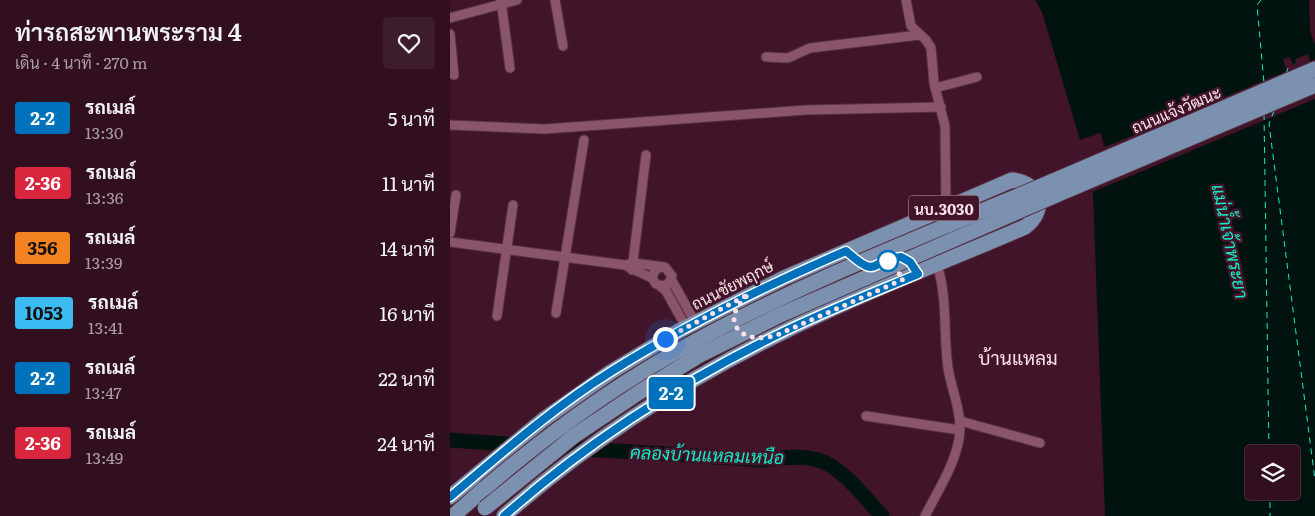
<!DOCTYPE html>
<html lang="th">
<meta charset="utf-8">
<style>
:root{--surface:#320f1f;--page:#3d1d2c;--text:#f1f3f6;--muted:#a89ca4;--line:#4d2f3d}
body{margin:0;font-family:Literata,Sarabun,serif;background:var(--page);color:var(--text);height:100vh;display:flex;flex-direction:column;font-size:19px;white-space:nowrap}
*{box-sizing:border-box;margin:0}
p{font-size:16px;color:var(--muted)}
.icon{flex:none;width:28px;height:28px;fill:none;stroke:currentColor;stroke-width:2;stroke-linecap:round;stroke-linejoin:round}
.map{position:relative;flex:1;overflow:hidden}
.drawer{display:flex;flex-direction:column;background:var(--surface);width:450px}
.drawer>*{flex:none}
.badge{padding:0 10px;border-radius:4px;font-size:18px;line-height:32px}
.buttons{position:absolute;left:795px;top:445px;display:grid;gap:10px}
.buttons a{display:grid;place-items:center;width:55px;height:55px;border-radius:5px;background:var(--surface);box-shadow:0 1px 4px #0004,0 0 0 1px var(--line);font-size:25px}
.you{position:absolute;width:25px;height:25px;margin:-12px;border:4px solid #fff;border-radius:50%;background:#1a73e8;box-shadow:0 0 0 8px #1a73e833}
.map>.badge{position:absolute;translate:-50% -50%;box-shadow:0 0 0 2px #fff}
.round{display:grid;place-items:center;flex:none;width:52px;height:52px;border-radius:5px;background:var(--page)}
.headline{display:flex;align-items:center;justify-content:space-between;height:85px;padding:0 15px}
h1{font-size:24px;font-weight:600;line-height:38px}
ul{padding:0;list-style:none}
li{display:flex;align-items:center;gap:15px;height:65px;padding:0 15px}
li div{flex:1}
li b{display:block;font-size:19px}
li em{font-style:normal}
li .badge{min-width:55px;font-weight:700;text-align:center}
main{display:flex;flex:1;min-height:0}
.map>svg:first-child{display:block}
</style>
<main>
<section class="drawer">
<div class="headline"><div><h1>ท่ารถสะพานพระราม 4</h1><p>เดิน · 4 นาที · 270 m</p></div><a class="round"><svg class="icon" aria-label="heart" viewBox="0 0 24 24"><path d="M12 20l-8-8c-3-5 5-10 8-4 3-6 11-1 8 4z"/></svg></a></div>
<ul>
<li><span class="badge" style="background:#0072bc;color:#fff">2-2</span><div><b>รถเมล์</b><p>13:30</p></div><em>5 นาที</em></li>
<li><span class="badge" style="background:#d7263d;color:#fff">2-36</span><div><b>รถเมล์</b><p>13:36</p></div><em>11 นาที</em></li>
<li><span class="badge" style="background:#f58220;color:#111">356</span><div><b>รถเมล์</b><p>13:39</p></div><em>14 นาที</em></li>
<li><span class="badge" style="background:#3cbbf2;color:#111">1053</span><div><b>รถเมล์</b><p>13:41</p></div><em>16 นาที</em></li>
<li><span class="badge" style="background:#0072bc;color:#fff">2-2</span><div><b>รถเมล์</b><p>13:47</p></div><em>22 นาที</em></li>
<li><span class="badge" style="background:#d7263d;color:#fff">2-36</span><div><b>รถเมล์</b><p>13:49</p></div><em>24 นาที</em></li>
</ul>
</section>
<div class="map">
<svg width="865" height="516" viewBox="0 0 865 516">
<rect width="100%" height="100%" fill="#421429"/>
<path fill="#00130e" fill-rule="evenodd" d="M585,0H859L860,31L865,45V516H655L643,194L635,157L592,12ZM804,454H841V491H804Z"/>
<path fill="#421429" d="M858,54L860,61L865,59V99L640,193L630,140L650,133L655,147L837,71L833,59L839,57L843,64L846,63L845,59Z"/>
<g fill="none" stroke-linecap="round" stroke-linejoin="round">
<g stroke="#00130e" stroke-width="15">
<path d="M0,440L71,445"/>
<path d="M101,447L314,460C332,458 351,455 368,460C390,465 417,500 432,516"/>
</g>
<g stroke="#11eec6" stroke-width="1" stroke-dasharray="6 5" stroke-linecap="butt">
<path d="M811,0L807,5L814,83"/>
<path d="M836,74L839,65"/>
<path d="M824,111L819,124L865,480"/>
<path d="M814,114L819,454"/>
<path d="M820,491V516"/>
</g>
<g stroke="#553242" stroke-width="11">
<g id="street">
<path d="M105,0L113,46"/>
<path d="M456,0L461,26L476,40L481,48L484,83L495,126L496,207"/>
<path d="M51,1L60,68"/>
<path d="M0,18L67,0"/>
<path d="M0,34L4,75"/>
<path d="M316,57L338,58L360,48L469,35"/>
<path d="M485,88L527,77"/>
<path d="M0,125L95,129L355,110L491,107"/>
<path d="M0,233L6,195"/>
<path d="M0,242L175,265L183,263L215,267L222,276L219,283L213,286L206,284L202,278L205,270L211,267"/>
<path d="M178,267L202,278"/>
<path d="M182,270L196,155"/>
<path d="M221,279L245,322"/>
<path d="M210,286L216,291L236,327"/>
<path d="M106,313L134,140"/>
<path d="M47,316L63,205"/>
<path d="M416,416L510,430"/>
<path d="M510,421L590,443"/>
<path d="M475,516C487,492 504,467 509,439C513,413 502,392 498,368C493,334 498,298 487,265"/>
</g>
</g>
<g stroke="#553242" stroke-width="17">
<g id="primary">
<path d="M601,182L865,69"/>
<path d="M606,195L865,85"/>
<path d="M0,497L93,420L161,372L229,331L334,278L562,180C590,182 598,210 575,227C492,263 406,295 325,336C228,384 135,444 54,516"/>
<path d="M3,516L35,488"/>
</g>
</g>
<use href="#street" stroke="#8a556a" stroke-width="9"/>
<use href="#primary" stroke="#7c90b0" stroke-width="15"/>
<g stroke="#553242" stroke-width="17" stroke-linecap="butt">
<g id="primary-bridge">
<path d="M35,488C99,433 168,383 242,343C357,280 481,233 601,182"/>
<path d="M35,508L124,436L188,393L248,356L330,315L606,195"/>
</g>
</g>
<use href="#primary-bridge" stroke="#7c90b0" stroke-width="15"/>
</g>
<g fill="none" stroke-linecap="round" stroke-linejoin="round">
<g stroke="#fff" stroke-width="11">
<path id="line" d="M0,497C52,453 104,407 162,371C237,324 315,286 396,251C430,281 418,260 451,257L460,262L468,274C420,294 371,313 325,336C228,384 135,444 54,516"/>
</g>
<use href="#line" stroke="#0072bc" stroke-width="8"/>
<path stroke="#fbe2ea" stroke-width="5" stroke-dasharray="0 9" d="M215,339L299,294C267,321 291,346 327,335L454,279L438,261"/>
</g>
<circle fill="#fff" stroke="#0072bc" stroke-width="2.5" cx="438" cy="261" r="10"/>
<g text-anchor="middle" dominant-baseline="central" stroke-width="5" stroke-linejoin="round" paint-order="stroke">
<rect fill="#421429" stroke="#c4a4b0" stroke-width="1" x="459" y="195.5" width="70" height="25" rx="4"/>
<g font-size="15" font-weight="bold" fill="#fbe2ea">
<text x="494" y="208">นบ.3030</text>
</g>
<g font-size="16" fill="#fbe2ea" stroke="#421429">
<text transform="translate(726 109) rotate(-23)">ถนนแจ้งวัฒนะ</text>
<text transform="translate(282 284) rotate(-27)">ถนนชัยพฤกษ์</text>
</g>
<g font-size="18" font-style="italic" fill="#11eec6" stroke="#421429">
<text transform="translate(781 241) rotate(78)">แม่น้ำเจ้าพระยา</text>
<text transform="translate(257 454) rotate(2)">คลองบ้านแหลมเหนือ</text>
</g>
<g font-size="19" fill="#fbe2ea" stroke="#421429">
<text x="568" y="357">บ้านแหลม</text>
</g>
</g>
</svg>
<div class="buttons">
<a><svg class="icon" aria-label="layers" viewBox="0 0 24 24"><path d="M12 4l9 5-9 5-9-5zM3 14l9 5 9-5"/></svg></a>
</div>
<div class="you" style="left:215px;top:339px"></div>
<b class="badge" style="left:221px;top:393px;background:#0072bc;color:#fff">2-2</b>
</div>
</main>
